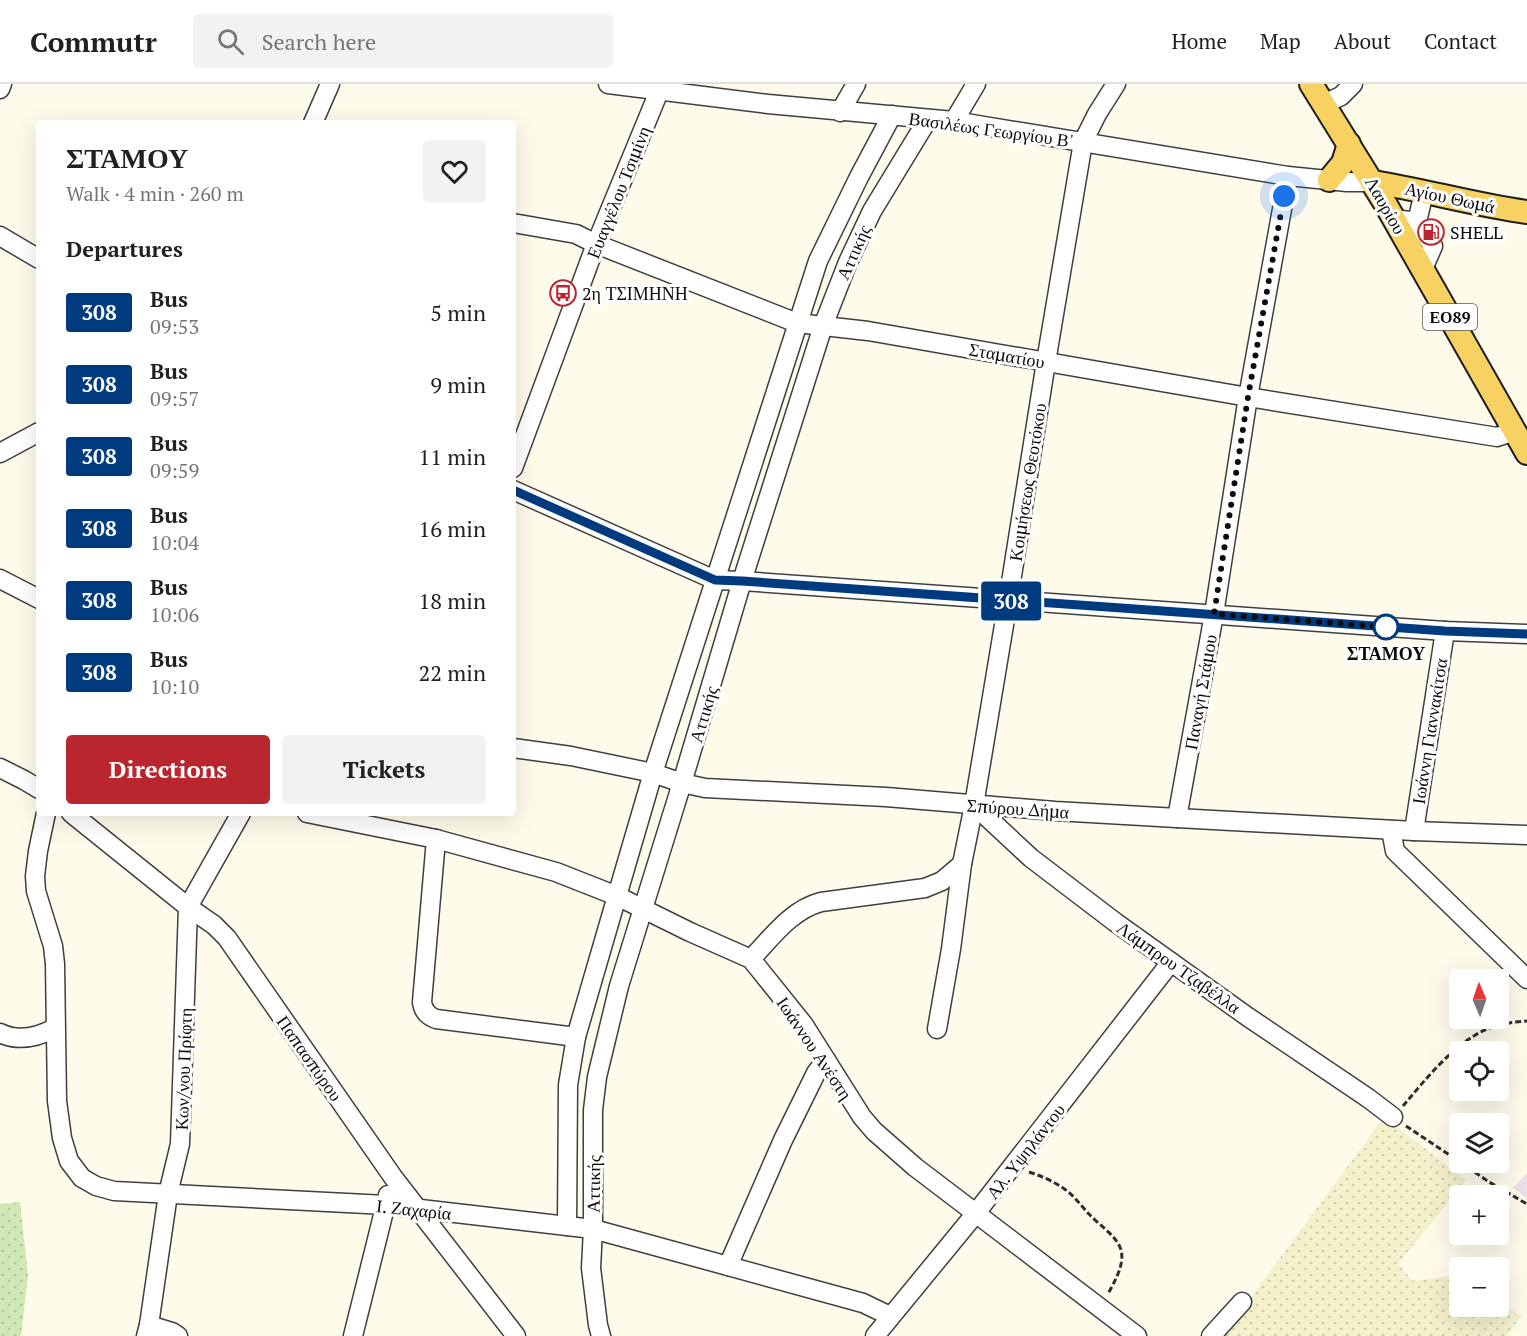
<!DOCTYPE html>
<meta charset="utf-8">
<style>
:root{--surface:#fff;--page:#f2f2f2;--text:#202124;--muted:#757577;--line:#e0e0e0;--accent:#ba262d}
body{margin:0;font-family:"PT Serif",serif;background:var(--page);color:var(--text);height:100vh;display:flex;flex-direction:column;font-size:22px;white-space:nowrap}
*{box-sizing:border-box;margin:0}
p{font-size:20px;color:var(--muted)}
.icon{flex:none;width:33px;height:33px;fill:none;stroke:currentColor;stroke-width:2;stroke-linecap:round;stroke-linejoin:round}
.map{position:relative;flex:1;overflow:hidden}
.panel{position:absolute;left:36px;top:36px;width:480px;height:696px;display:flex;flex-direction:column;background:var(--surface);border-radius:6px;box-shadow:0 6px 24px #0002}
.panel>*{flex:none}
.badge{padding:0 12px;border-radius:4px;font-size:21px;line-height:39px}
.needle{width:39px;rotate:358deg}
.fabs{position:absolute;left:1449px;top:885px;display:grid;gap:12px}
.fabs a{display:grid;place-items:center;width:60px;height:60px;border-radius:6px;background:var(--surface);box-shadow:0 6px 24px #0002;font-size:30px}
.you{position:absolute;width:30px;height:30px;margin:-15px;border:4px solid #fff;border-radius:50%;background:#1a73e8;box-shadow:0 0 0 9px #1a73e833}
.map>.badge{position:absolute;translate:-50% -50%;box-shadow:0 0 0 3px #fff}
h2{padding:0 30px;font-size:22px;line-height:54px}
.round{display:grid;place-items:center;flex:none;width:63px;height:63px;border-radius:6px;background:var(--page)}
.head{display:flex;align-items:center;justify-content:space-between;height:102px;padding:0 30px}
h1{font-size:28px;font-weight:800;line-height:45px}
.action{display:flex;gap:12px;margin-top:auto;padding:12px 30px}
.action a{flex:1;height:69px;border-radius:6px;background:var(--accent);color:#fff;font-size:24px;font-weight:800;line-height:69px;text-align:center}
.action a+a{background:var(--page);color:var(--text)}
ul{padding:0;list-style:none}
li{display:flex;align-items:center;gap:18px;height:72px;padding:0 30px}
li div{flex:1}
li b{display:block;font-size:22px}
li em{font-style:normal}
li .badge{min-width:66px;font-weight:700;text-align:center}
header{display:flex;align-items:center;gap:36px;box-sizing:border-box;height:84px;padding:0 30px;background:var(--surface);border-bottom:2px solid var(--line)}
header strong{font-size:28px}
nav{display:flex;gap:33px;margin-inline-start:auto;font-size:21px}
.search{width:420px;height:54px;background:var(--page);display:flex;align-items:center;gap:15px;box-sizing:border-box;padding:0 21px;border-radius:6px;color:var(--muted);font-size:22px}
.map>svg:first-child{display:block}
</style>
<header>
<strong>Commutr</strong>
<div class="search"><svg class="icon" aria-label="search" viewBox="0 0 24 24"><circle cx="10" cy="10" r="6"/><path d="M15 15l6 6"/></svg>Search here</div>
<nav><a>Home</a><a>Map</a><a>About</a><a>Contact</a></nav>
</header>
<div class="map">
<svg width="1527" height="1252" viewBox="0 0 1527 1252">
<defs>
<pattern id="farmland-dots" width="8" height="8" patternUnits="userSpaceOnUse" patternTransform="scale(1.5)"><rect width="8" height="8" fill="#f4f0cc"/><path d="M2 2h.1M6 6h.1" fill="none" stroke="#d0cdae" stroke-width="1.8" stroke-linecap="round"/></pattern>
<pattern id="grass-dots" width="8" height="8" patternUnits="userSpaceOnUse" patternTransform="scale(1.5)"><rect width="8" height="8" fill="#d0e8b6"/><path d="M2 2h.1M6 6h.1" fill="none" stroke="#b1c69b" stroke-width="1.8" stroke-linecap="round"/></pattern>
</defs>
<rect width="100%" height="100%" fill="#fffbeb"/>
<path fill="#eae0eb" d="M1527,1089V1114L1513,1104Z"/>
<path fill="url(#farmland-dots)" d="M1384,1033L1466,1096L1398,1180L1413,1197L1459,1191L1460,1222H1498L1499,1217L1521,1232L1507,1252H1216L1246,1220Z"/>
<path fill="url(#grass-dots)" d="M20,1118L28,1191L21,1252H0V1120Z"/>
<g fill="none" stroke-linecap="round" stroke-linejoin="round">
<g stroke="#3f3f3f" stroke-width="21">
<g id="minor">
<path d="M608,0L768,20L954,37L1288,92L1347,98H1373"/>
<path d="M0,5L2,0"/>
<path d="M1324,20L1341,12L1353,0"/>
<path d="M840,28L856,0"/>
<path d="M954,37L976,0"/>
<path d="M313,39L330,0"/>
<path d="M1394,135L1417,138L1433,162L1423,185"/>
<path d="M1417,138L1424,108"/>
<path d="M513,139L576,150L596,160L797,239L868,247L1248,313L1497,353L1515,347"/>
<path d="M0,152L39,175"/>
<path d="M0,369L39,348"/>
<path d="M513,384L596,160L662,0"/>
<path d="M513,406L715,496L742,497L1445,547L1527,550"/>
<path d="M0,495L39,515"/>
<path d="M513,664L571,672L653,689L682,699L705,704L886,713L1055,727L1177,734L1414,747L1527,751"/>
<path d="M0,684L24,696L39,705"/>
<path d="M974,721L1031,774L1115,838L1248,933L1368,1014L1393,1033"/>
<path d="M46,729L38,767L35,792L36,807L53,862L55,880L57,1017L62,1054L69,1077L82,1094L96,1102L114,1107L386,1121L593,1145L863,1219L890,1232"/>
<path d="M71,729L188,823L214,841L227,854L393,1093L516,1252"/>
<path d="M307,729L436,755L556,788L617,812L690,848L751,875L804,941L862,1033L874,1047L915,1083L1137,1252"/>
<path d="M1177,734L1214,530L1248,313L1288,92"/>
<path d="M1391,746L1395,767L1527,895"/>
<path d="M1414,747L1445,547"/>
<path d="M436,755L422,918C423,927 428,932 436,935L576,953"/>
<path d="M751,875C772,853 791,826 821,818L925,804L942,797L962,780"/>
<path d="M937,945L951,865L962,780L974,721L1008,517L1046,278L1083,58L1097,30L1116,0"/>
<path d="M0,949C18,958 38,953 55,944"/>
<path d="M567,1142L568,1001L576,953L617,812L653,689L818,177L859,93L892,31"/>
<path d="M728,1182L783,1056L816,989L826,976"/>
<path d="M149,1241L172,1248L178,1252"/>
<path d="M146,1252L149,1241L168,1110L180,1060L188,823L241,729"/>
<path d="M353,1252L388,1111"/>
<path d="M601,1252L598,1241L591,1184L593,1145V1026L597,993L619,902L682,699L742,497L823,242L848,178L872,127L928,35"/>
<path d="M875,1252L976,1129L1171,878"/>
<path d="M1211,1252L1242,1218"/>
</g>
</g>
<g stroke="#1d1d1d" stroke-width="26">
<g id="major">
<path d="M1311,0L1386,121L1527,369"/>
<path d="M1329,96L1343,79L1349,60"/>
<path d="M1373,98C1424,106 1475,121 1527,128"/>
</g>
</g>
<g stroke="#2e2e2e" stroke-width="3" stroke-dasharray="6 3" stroke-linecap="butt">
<path d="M1403,1022C1424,997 1449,966 1477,950C1492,941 1510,938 1527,937"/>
<path d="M1406,1042L1460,1078"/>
<path d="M1460,1078L1489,1098L1527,1120"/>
<path d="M1029,1088C1041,1092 1053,1097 1063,1104C1074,1111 1081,1122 1090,1131C1099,1141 1117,1152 1121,1166C1125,1181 1114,1198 1108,1210"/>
</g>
<use href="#minor" stroke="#fff" stroke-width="18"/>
<use href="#major" stroke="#f7d262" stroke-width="22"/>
</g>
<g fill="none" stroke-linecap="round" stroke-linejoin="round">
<g stroke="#fff" stroke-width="14">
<path id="line" d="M513,406L715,496L742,497L1445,547L1527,550"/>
</g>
<use href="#line" stroke="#003b80" stroke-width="9"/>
<path stroke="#0c0c0c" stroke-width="6" stroke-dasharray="0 10.8" d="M1284,112L1248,313L1214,530L1386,543"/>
</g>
<defs>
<g id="fuel-ring" transform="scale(1.35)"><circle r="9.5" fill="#fff" stroke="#ba262d" stroke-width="1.5"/><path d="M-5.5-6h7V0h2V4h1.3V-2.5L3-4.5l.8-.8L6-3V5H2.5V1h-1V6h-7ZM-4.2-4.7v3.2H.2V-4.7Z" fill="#ba262d"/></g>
<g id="bus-ring" transform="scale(1.35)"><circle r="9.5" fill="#fff" stroke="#ba262d" stroke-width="1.5"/><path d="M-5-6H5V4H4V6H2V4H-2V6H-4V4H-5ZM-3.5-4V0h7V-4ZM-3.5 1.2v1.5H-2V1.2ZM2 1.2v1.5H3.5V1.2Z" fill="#ba262d"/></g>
</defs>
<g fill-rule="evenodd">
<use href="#fuel-ring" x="1431" y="148"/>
<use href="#bus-ring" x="563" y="209"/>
</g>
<circle fill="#fff" stroke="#003b80" stroke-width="3" cx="1386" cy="543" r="12"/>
<g text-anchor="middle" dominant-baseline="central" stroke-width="6" stroke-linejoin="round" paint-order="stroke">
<rect fill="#fff" stroke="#555" stroke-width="1.5" x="1423" y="220" width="54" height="26" rx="4.5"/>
<g font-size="16" font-weight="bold" fill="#0c0c0c">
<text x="1450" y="233">ΕΟ89</text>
</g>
<g font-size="18" fill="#0c0c0c" stroke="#fff">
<text transform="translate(991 45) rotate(8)">Βασιλέως Γεωργίου Β'</text>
<text transform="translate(618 108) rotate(-68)">Ευαγγέλου Τσιμίνη</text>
<text transform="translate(1450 113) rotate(12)">Αγίου Θωμά</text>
<text transform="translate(1386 121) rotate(60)">Λαυρίου</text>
<text transform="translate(853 168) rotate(-66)">Αττικής</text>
<text transform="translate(1007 271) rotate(10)">Σταματίου</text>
<text transform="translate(1027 398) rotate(-81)">Κοιμήσεως Θεοτόκου</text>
<text transform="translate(1200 608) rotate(-80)">Παναγή Στάμου</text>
<text transform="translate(703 630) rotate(-73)">Αττικής</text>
<text transform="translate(1429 647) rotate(-81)">Ιωάννη Γιαννακίτσα</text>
<text transform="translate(1018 724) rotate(4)">Σπύρου Δήμα</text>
<text transform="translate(1179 883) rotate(35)">Λάμπρου Τζαβέλλα</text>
<text transform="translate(815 964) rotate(56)">Ιωάννου Ανέστη</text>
<text transform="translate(310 974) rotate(55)">Παπασπύρου</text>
<text transform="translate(183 985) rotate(-88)">Κων/νου Πρίφτη</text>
<text transform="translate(1025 1067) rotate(-52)">Αλ. Υψηλάντου</text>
<text transform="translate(593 1100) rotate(-89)">Αττικής</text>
<text transform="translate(414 1125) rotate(6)">Ι. Ζαχαρία</text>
</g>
<g font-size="18" fill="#0c0c0c" stroke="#fff" text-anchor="start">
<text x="1450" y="148">SHELL</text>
<text x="582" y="209">2η ΤΣΙΜΗΝΗ</text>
</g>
<g font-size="18" font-weight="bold" fill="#0c0c0c" stroke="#fff">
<text x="1386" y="569">ΣΤΑΜΟΥ</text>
</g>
</g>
</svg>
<div class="fabs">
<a><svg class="needle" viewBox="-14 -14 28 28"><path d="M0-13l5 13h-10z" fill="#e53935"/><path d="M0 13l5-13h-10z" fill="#757577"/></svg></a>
<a><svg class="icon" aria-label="locate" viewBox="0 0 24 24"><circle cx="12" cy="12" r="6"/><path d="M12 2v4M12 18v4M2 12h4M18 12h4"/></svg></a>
<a><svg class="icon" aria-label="layers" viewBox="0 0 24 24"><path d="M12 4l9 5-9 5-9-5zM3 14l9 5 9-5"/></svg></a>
<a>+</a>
<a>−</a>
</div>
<div class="you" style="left:1284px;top:112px"></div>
<b class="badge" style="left:1011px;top:517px;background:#003b80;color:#fff">308</b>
<section class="panel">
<div class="head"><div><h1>ΣΤΑΜΟΥ</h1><p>Walk · 4 min · 260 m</p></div><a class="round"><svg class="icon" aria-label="heart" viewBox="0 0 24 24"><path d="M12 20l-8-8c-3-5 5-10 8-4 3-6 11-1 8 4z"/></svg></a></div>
<h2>Departures</h2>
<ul>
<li><span class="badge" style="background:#003b80;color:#fff">308</span><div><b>Bus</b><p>09:53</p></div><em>5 min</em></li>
<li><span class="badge" style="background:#003b80;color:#fff">308</span><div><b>Bus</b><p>09:57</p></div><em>9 min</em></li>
<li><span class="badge" style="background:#003b80;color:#fff">308</span><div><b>Bus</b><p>09:59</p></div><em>11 min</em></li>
<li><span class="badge" style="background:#003b80;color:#fff">308</span><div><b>Bus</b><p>10:04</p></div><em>16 min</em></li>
<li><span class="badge" style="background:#003b80;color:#fff">308</span><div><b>Bus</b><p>10:06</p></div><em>18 min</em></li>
<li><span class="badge" style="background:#003b80;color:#fff">308</span><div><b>Bus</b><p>10:10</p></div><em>22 min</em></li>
</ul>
<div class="action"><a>Directions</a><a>Tickets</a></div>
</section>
</div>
